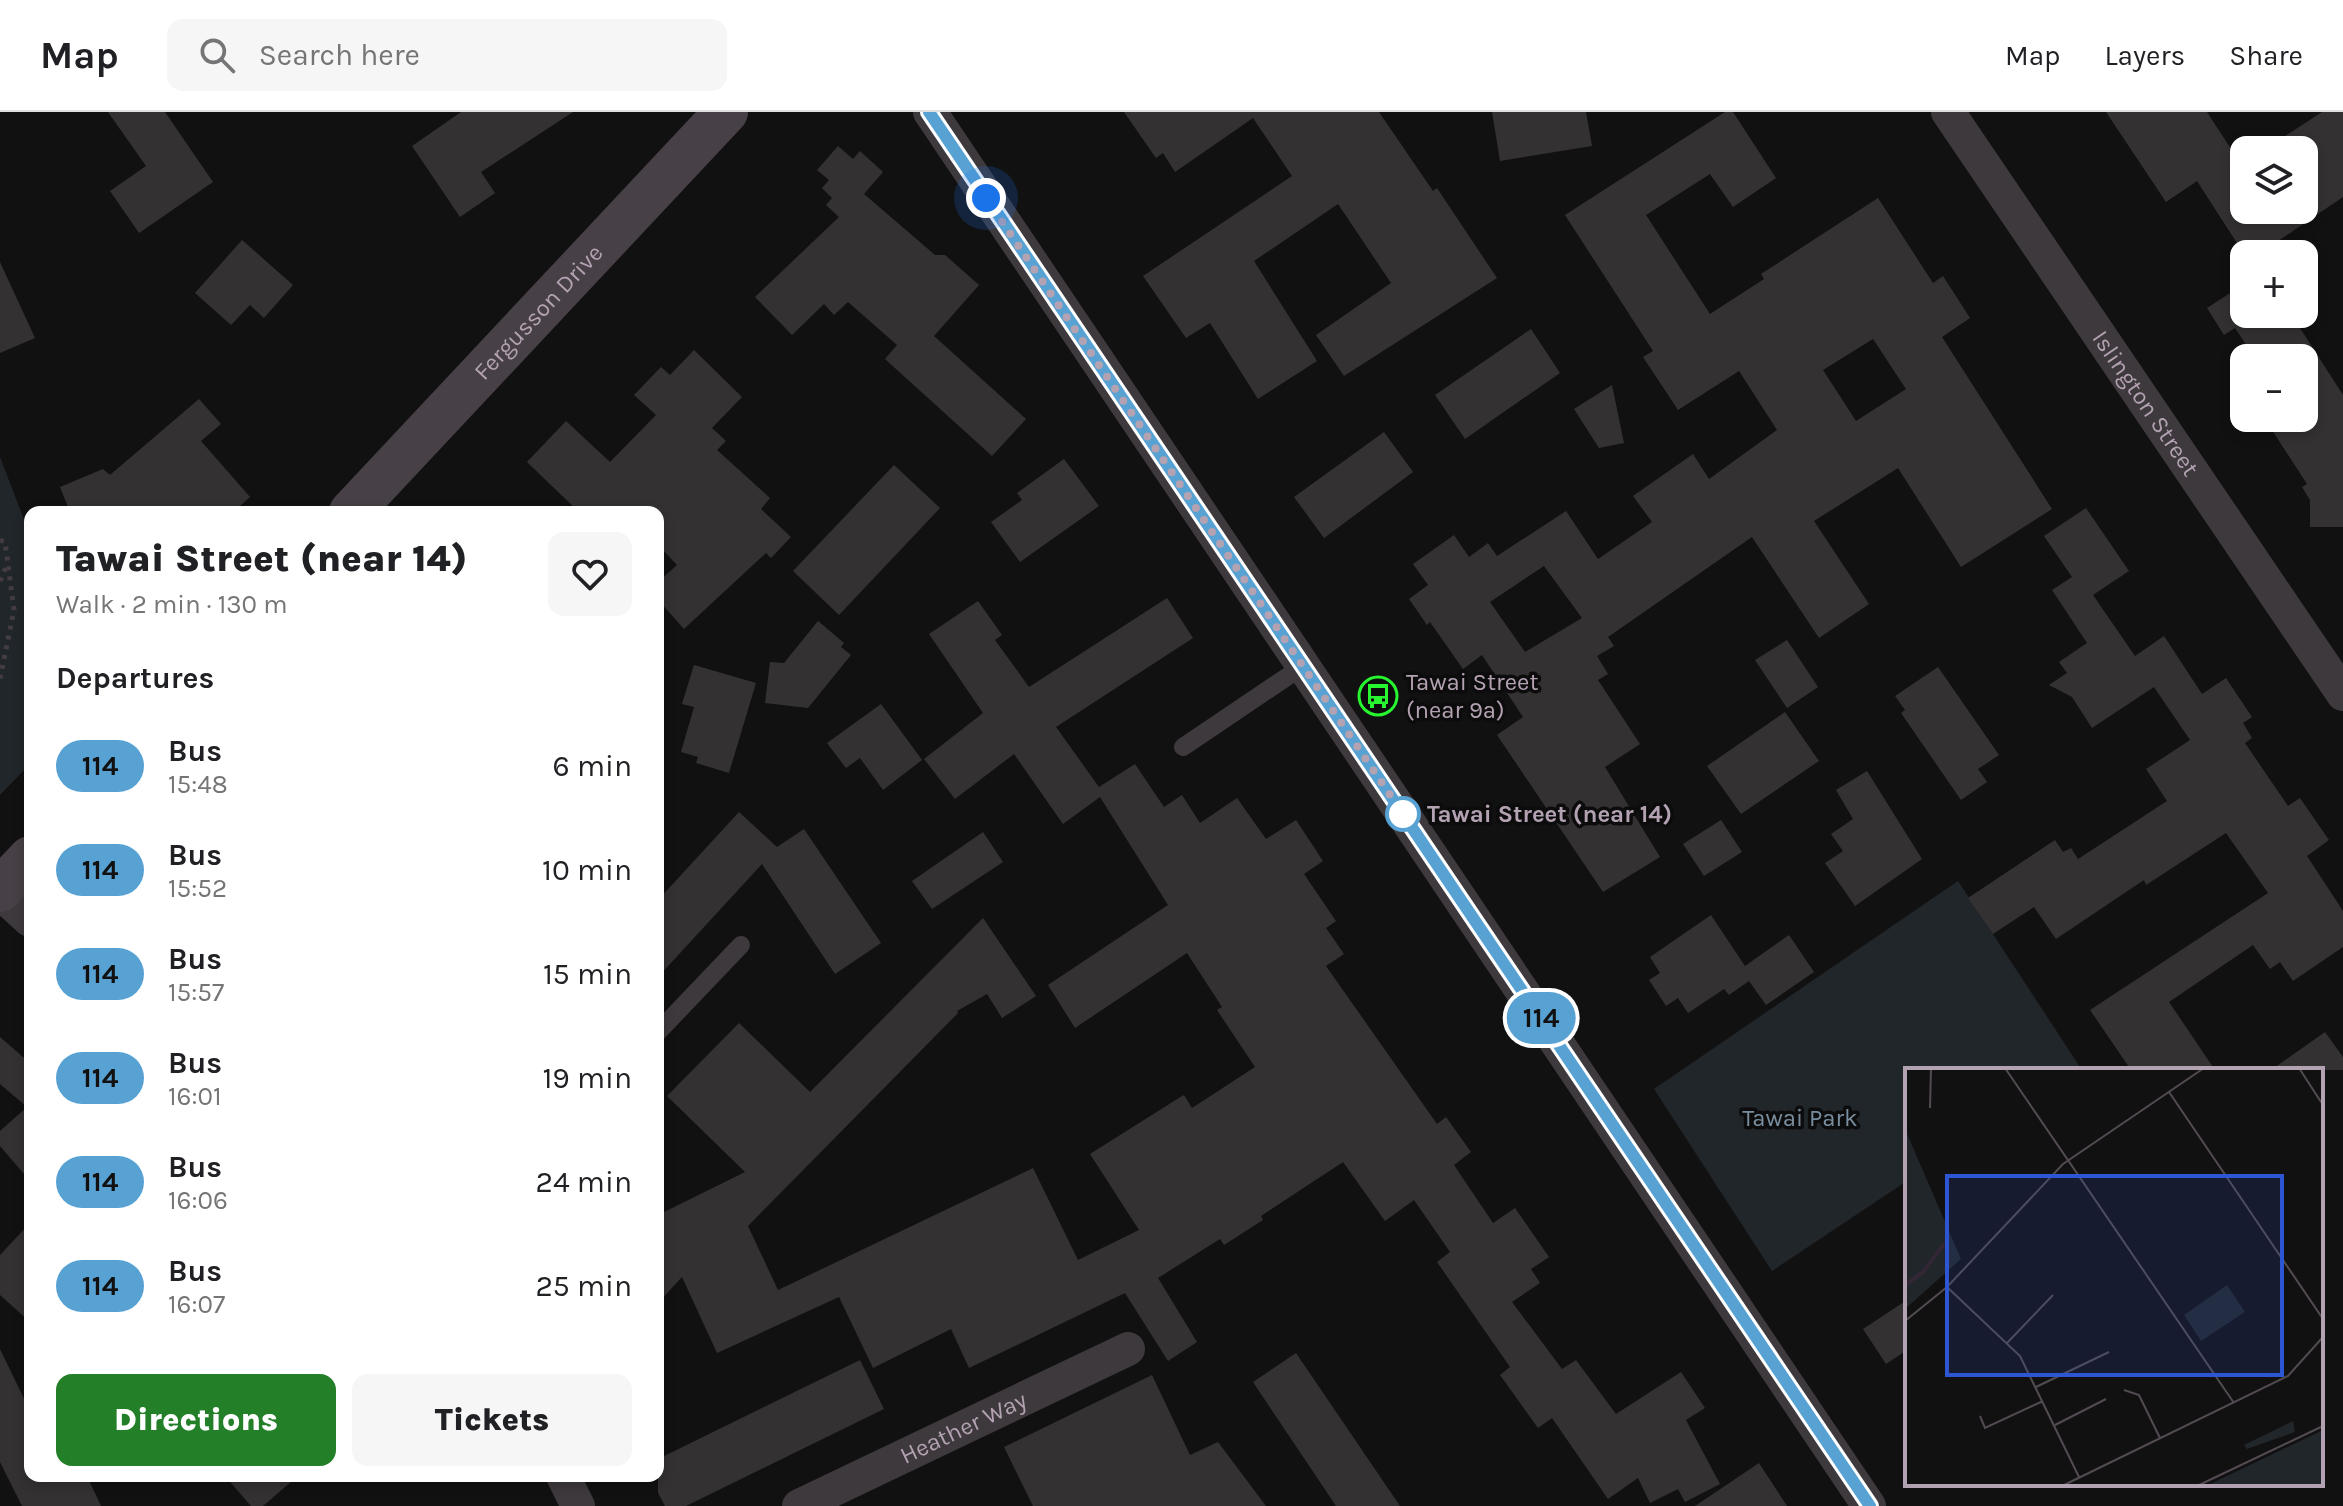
<!DOCTYPE html>
<meta charset="utf-8">
<style>
:root{--surface:#fff;--page:#f6f6f6;--text:#202124;--muted:#757577;--line:#e0e0e0;--accent:#238029}
body{margin:0;font-family:Karla,sans-serif;background:var(--page);color:var(--text);height:100vh;display:flex;flex-direction:column;font-size:30px;white-space:nowrap}
*{box-sizing:border-box;margin:0}
p{font-size:26px;color:var(--muted)}
.icon{flex:none;width:44px;height:44px;fill:none;stroke:currentColor;stroke-width:2;stroke-linecap:round;stroke-linejoin:round}
.map{position:relative;flex:1;overflow:hidden}
.side{position:absolute;left:24px;top:394px;width:640px;height:976px;display:flex;flex-direction:column;background:var(--surface);border-radius:16px;box-shadow:0 4px 12px #0003}
.side>*{flex:none}
.badge{padding:0 16px;border-radius:26px;font-size:28px;line-height:52px}
.fabs{position:absolute;left:2230px;top:24px;display:grid;gap:16px}
.fabs a{display:grid;place-items:center;width:88px;height:88px;border-radius:16px;background:var(--surface);box-shadow:0 4px 12px #0003;font-size:40px}
.you{position:absolute;width:40px;height:40px;margin:-20px;border:6px solid #fff;border-radius:50%;background:#1a73e8;box-shadow:0 0 0 12px #1a73e833}
.map>.badge{position:absolute;translate:-50% -50%;box-shadow:0 0 0 4px #fff}
h2{padding:0 32px;font-size:30px;line-height:72px}
.round{display:grid;place-items:center;flex:none;width:84px;height:84px;border-radius:16px;background:var(--page)}
.summary{display:flex;align-items:center;justify-content:space-between;height:136px;padding:0 32px}
h1{font-size:38px;font-weight:800;line-height:60px}
.primary-button{display:flex;gap:16px;margin-top:auto;padding:16px 32px}
.primary-button a{flex:1;height:92px;border-radius:16px;background:var(--accent);color:#fff;font-size:32px;font-weight:800;line-height:92px;text-align:center}
.primary-button a+a{background:var(--page);color:var(--text)}
ul{padding:0;list-style:none}
li{display:flex;align-items:center;gap:24px;height:104px;padding:0 32px}
li div{flex:1}
li b{display:block;font-size:30px}
li em{font-style:normal}
li .badge{min-width:88px;font-weight:700;text-align:center}
header{display:flex;align-items:center;gap:48px;box-sizing:border-box;height:112px;padding:0 40px;background:var(--surface);border-bottom:2px solid var(--line)}
header strong{font-size:38px}
nav{display:flex;gap:44px;margin-inline-start:auto;font-size:28px}
.search{width:560px;height:72px;background:var(--page);display:flex;align-items:center;gap:20px;box-sizing:border-box;padding:0 28px;border-radius:16px;color:var(--muted);font-size:30px}
.map>svg:first-child{display:block}
</style>
<header>
<strong>Map</strong>
<div class="search"><svg class="icon" aria-label="search" viewBox="0 0 24 24"><circle cx="10" cy="10" r="6"/><path d="M15 15l6 6"/></svg>Search here</div>
<nav><a>Map</a><a>Layers</a><a>Share</a></nav>
</header>
<div class="map">
<svg width="2343" height="1394" viewBox="0 0 2343 1394">
<rect width="100%" height="100%" fill="#121112"/>
<g fill="#21262a">
<path d="M0,345L30,423V652L0,683Z"/>
<path d="M1958,769L2080,955L2075,958H1907V1069L1772,1159L1654,977Z"/>
</g>
<g fill="#343133" fill-rule="evenodd">
<path d="M108,0H165L213,70L139,121L110,79L146,54Z"/>
<path d="M461,0H573L481,60L495,81L460,105L412,34Z"/>
<path d="M1124,0H1379L1433,79L1437,76L1497,166L1344,264L1316,223L1391,171L1338,92L1254,149L1317,249L1258,287L1210,211L1186,226L1143,164L1292,64L1253,6L1175,60L1163,41L1156,46Z"/>
<path d="M1492,0H1586L1592,34L1500,49Z"/>
<path d="M1725,0H1733L1776,66L1733,95L1710,62L1646,103L1710,202L1764,167L1761,162L1878,86L1933,171L1943,164L1970,206L1942,225L2052,397L1961,455L1898,356L1814,409L1869,492L1819,526L1752,425L1608,525L1614,534L1597,544L1608,562L1598,568L1640,632L1605,655L1660,745L1603,780L1497,623L1523,605L1482,543L1463,557L1430,510L1427,513L1409,487L1428,473L1413,452L1454,423L1469,445L1488,431L1497,444L1566,399L1598,447L1652,410L1633,384L1693,342L1709,367L1777,318L1739,259L1678,298L1643,245L1653,239L1565,103ZM1873,227L1906,277L1856,309L1823,258ZM1544,454L1582,506L1525,540L1490,490Z"/>
<path d="M2106,0H2207L2244,57V98H2304V38H2264L2322,0H2343V85L2259,142H2244L2197,69L2166,90Z"/>
<path d="M838,34L853,47L860,39L883,60L864,82L935,143H945L979,173L934,224L1026,307L992,344L885,247L897,233L848,190L834,203L824,192L792,223L755,185L839,105L826,93L832,86L822,76L829,68L817,58Z"/>
<path d="M242,128L293,173L264,206L250,193L231,213L195,181Z"/>
<path d="M0,150L35,226L0,241Z"/>
<path d="M2244,172V202H2291L2343,283V415H2310V388L2302,375L2307,372L2264,306H2307L2304,301V246H2255L2235,216L2224,223L2207,196Z"/>
<path d="M1531,217L1560,261L1465,327L1435,283Z"/>
<path d="M694,238L742,285L712,316L726,329L717,338L770,386L761,397L791,425L771,446L766,441L684,517L658,488V470L677,453L658,433V400H579L527,350L566,309L610,350L656,303L634,283L661,255L670,263Z"/>
<path d="M1612,273L1624,331L1599,336L1574,297Z"/>
<path d="M199,287L221,312L201,329L250,385L233,400H70L60,375L103,357L110,363Z"/>
<path d="M1384,320L1413,360L1324,426L1294,385Z"/>
<path d="M1064,347L1099,394L1020,450L991,410L1022,388L1017,381Z"/>
<path d="M894,353L940,396L839,503L793,459Z"/>
<path d="M2086,396L2129,459L2093,483L2135,544L2164,524L2202,582L2226,566L2252,605L2243,611L2252,626L2245,631L2288,694L2300,686L2329,728L2307,744L2343,799V835L2293,869L2280,850L2270,857L2253,833L2169,890L2215,958H2131L2090,898L2268,781L2226,721L2146,773L2144,768L2056,827L2034,795L1993,822L1968,786L2055,728L2063,740L2071,736L2078,747L2167,689L2146,657L2190,628L2154,575L2092,616L2072,585L2049,573L2067,561L2059,550L2087,531L2052,478L2072,465L2044,424Z"/>
<path d="M1167,486L1193,526L1056,615L1099,675L1135,652L1164,695L1182,683L1200,711L1237,686L1266,727L1296,708L1323,749L1304,762L1336,809L1326,816L1344,842L1326,854L1437,1012L1446,1005L1471,1040L1454,1053L1493,1111L1515,1096L1549,1145L1531,1157L1540,1171L1512,1190L1562,1257L1576,1248L1616,1302L1681,1260L1705,1296L1686,1308L1720,1372L1685,1390L1678,1377L1650,1391L1638,1366L1608,1387L1552,1306L1538,1316L1500,1263L1510,1255L1437,1150L1450,1140L1414,1088L1385,1109L1343,1050L1261,1104L1263,1108L1224,1133L1220,1127L1158,1166L1197,1230L1168,1249L1125,1181L969,1256L951,1217L873,1256L839,1185L717,1241L682,1165L658,1191V1103L745,1060L667,984L739,911L810,980L983,806L1036,884L1002,906L987,882L957,899L958,901L748,1114L778,1178L1033,1056L1078,1148L1139,1118L1090,1042L1182,984L1184,983L1192,996L1255,955L1217,898L1222,895L1187,841L1075,916L1048,873L1168,793L1100,685L1063,712L1014,642L955,687L924,647L983,601L929,522L978,489L1002,523L995,528L1029,575Z"/>
<path d="M818,509L844,531L841,535L851,543L808,596L765,591L770,550L784,551Z"/>
<path d="M1787,528L1818,575L1787,596L1755,548Z"/>
<path d="M694,553L756,571L729,661L696,651L698,645L681,640L694,595L682,592Z"/>
<path d="M1938,555L1999,643L1978,657L1987,670L1961,688L1901,601L1905,598L1895,584Z"/>
<path d="M881,592L922,648L883,678L860,646L846,656L827,631Z"/>
<path d="M1785,600L1819,649L1741,702L1707,654Z"/>
<path d="M1867,659L1922,747L1855,794L1825,751L1843,739L1831,722L1853,707L1836,678Z"/>
<path d="M739,700L777,735L804,717L881,831L835,862L762,752L658,865V788Z"/>
<path d="M1721,708L1742,740L1704,764L1683,732Z"/>
<path d="M983,720L1003,750L932,797L912,769Z"/>
<path d="M1711,803L1745,854L1789,823L1814,860L1766,893L1749,869L1729,883L1724,877L1688,901L1678,886L1666,894L1649,868L1660,861L1650,845Z"/>
<path d="M2325,920L2343,945V958H2271Z"/>
<path d="M0,925L30,951V1069L0,1034V1019L27,995L0,972Z"/>
<path d="M30,1111V1210L0,1183V1143Z"/>
<path d="M1907,1188V1238L1886,1252L1863,1217Z"/>
<path d="M0,1237L30,1299V1364H87L101,1394H22L0,1350Z"/>
<path d="M1296,1241L1400,1394H1336L1253,1270Z"/>
<path d="M860,1248L884,1297L686,1394H665L658,1381V1347Z"/>
<path d="M1152,1263L1190,1343L1218,1330L1266,1394H1033L1004,1335Z"/>
<path d="M1759,1351L1787,1394H1695Z"/>
<path d="M225,1364H298L263,1394H251Z"/>
</g>
<g fill="none" stroke-linecap="round" stroke-linejoin="round">
<g stroke="#433c43" stroke-width="5" stroke-dasharray="4 6" stroke-linecap="butt">
<path d="M0,428L5,430L14,498L0,567"/>
<path d="M0,469L6,455"/>
</g>
<g stroke="#3e393d" stroke-width="18">
<path d="M1183,635L1303,554"/>
<path d="M658,920L741,833"/>
</g>
<g stroke="#3e393d" stroke-width="34">
<path d="M930,0L1869,1394"/>
<path id="s1" d="M1948,0L2343,582"/>
<path d="M0,781L30,808"/>
<path d="M563,1364L578,1394"/>
<path id="s2" d="M799,1394L1128,1237"/>
</g>
<g stroke="#474046" stroke-width="44">
<path id="s3" d="M351,400L726,0"/>
<path d="M0,778L30,746"/>
</g>
</g>
<g fill="none" stroke-linecap="round" stroke-linejoin="round">
<g stroke="#fff" stroke-width="18">
<path id="line" d="M929,0L1870,1394"/>
</g>
<use href="#line" stroke="#58a2d3" stroke-width="12"/>
<path stroke="#b3a2b2" stroke-width="8" stroke-dasharray="0 14.4" d="M986,86L1403,702"/>
</g>
<defs>
<g id="bus-ring" transform="scale(2)"><circle r="9.5" fill="#0d0c0d" stroke="#26f52f" stroke-width="1.5"/><path d="M-5-6H5V4H4V6H2V4H-2V6H-4V4H-5ZM-3.5-4V0h7V-4ZM-3.5 1.2v1.5H-2V1.2ZM2 1.2v1.5H3.5V1.2Z" fill="#26f52f"/></g>
</defs>
<g fill-rule="evenodd">
<use href="#bus-ring" x="1378" y="584"/>
</g>
<circle fill="#fff" stroke="#58a2d3" stroke-width="4" cx="1403" cy="702" r="16"/>
<g text-anchor="middle" dominant-baseline="central" stroke-width="7" stroke-linejoin="round" paint-order="stroke">
<g font-size="24" fill="#b3a2b2" stroke="#0d0c0d">
<text stroke="none"><textPath href="#s3" startOffset="274">Fergusson Drive</textPath></text>
<text stroke="none"><textPath href="#s1" startOffset="352">Islington Street</textPath></text>
<text stroke="none"><textPath href="#s2" startOffset="182">Heather Way</textPath></text>
</g>
<g font-size="24" fill="#b3a2b2" stroke="#0d0c0d" text-anchor="start">
<text x="1406" y="570">Tawai Street<tspan x="1406" dy="28">(near 9a)</tspan></text>
</g>
<g font-size="24" font-weight="bold" fill="#b3a2b2" stroke="#0d0c0d" text-anchor="start">
<text x="1427" y="702">Tawai Street (near 14)</text>
</g>
<g font-size="24" fill="#788e9f" stroke="#0d0c0d">
<text x="1800" y="1006">Tawai Park</text>
</g>
</g>
<g transform="translate(1905 956)">
<rect width="418" height="418" fill="#121112"/>
<path d="M0,61L56,191L0,241ZM322,217L340,244L296,273L279,247ZM388,353L390,364L342,381L339,377ZM418,362V418H301Z" fill="#21262a"/>
<path fill="none" stroke="#332736" stroke-width="4" d="M0,217L18,204L39,176"/>
<path fill="none" stroke="#524b52" stroke-width="2" d="M100,0L329,335M394,0L418,37M264,24L418,251M25,40L26,0M42,219L115,288L174,409M0,253L42,219L158,96L299,0M102,275L148,227M131,319L204,284M219,322L234,327L255,370M75,348L80,360L138,333M150,357L201,331M157,418L383,308L418,269M292,418L418,358"/>
<path fill="#2c56d4" fill-opacity="0.15" stroke="#2c56d4" stroke-width="4" d="M42,108H377V307H42Z"/>
<rect width="418" height="418" fill="none" stroke="#b3a2b2" stroke-width="4"/>
</g>
</svg>
<div class="fabs">
<a><svg class="icon" aria-label="layers" viewBox="0 0 24 24"><path d="M12 4l9 5-9 5-9-5zM3 14l9 5 9-5"/></svg></a>
<a>+</a>
<a>−</a>
</div>
<div class="you" style="left:986px;top:86px"></div>
<b class="badge" style="left:1541px;top:906px;background:#58a2d3;color:#111">114</b>
<section class="side">
<div class="summary"><div><h1>Tawai Street (near 14)</h1><p>Walk · 2 min · 130 m</p></div><a class="round"><svg class="icon" aria-label="heart" viewBox="0 0 24 24"><path d="M12 20l-8-8c-3-5 5-10 8-4 3-6 11-1 8 4z"/></svg></a></div>
<h2>Departures</h2>
<ul>
<li><span class="badge" style="background:#58a2d3;color:#111">114</span><div><b>Bus</b><p>15:48</p></div><em>6 min</em></li>
<li><span class="badge" style="background:#58a2d3;color:#111">114</span><div><b>Bus</b><p>15:52</p></div><em>10 min</em></li>
<li><span class="badge" style="background:#58a2d3;color:#111">114</span><div><b>Bus</b><p>15:57</p></div><em>15 min</em></li>
<li><span class="badge" style="background:#58a2d3;color:#111">114</span><div><b>Bus</b><p>16:01</p></div><em>19 min</em></li>
<li><span class="badge" style="background:#58a2d3;color:#111">114</span><div><b>Bus</b><p>16:06</p></div><em>24 min</em></li>
<li><span class="badge" style="background:#58a2d3;color:#111">114</span><div><b>Bus</b><p>16:07</p></div><em>25 min</em></li>
</ul>
<div class="primary-button"><a>Directions</a><a>Tickets</a></div>
</section>
</div>
